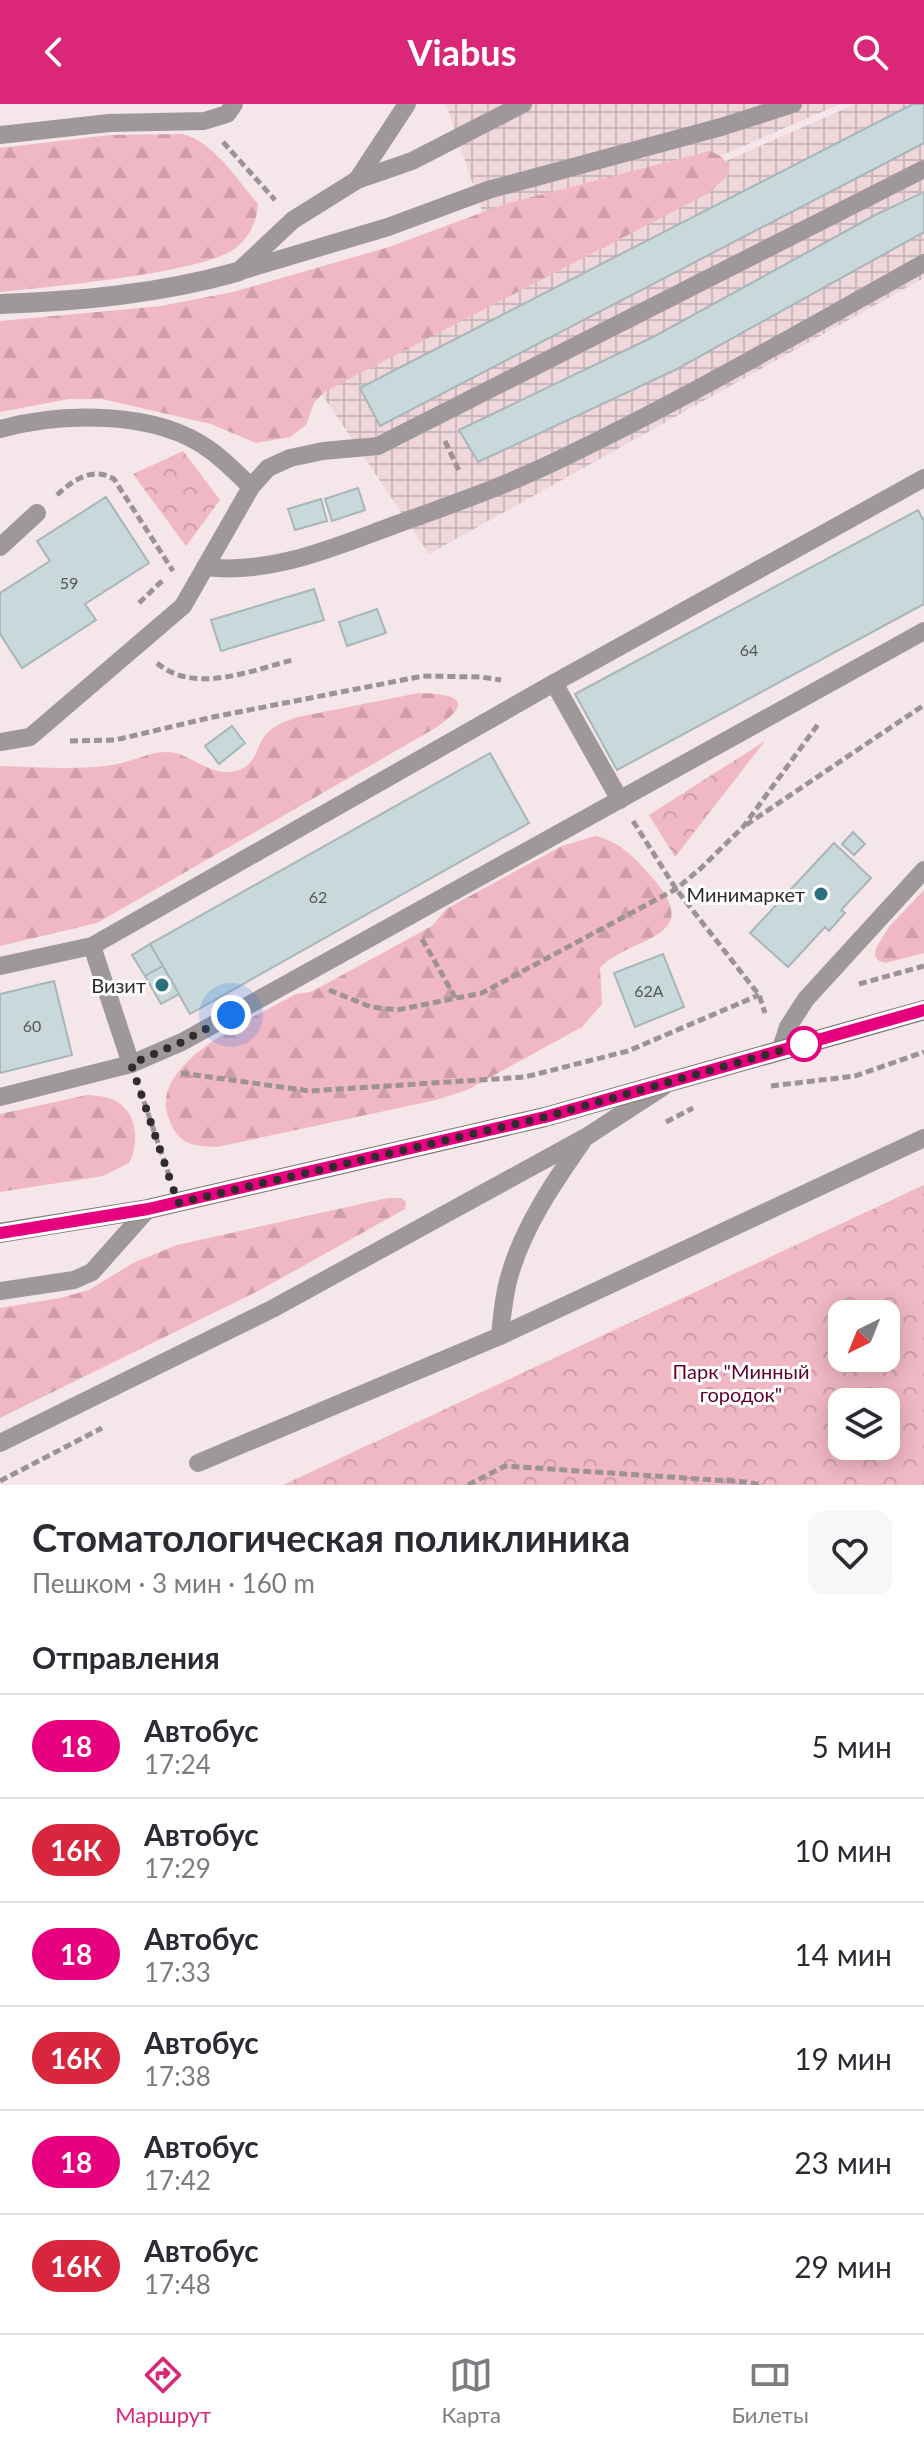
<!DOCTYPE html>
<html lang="ru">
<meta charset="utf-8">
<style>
:root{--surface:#fff;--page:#f7f7f7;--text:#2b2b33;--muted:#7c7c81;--line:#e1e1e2;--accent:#db2777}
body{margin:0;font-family:Lato,sans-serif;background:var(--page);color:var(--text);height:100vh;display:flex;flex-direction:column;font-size:30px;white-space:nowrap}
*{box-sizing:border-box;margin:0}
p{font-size:26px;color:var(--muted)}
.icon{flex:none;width:44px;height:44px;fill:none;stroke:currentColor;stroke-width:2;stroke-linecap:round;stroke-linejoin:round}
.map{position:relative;height:1381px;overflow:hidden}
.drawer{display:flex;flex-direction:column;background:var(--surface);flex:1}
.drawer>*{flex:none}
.badge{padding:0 16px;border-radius:26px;font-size:28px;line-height:52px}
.needle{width:52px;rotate:223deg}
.fabs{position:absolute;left:828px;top:1196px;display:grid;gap:16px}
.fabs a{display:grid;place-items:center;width:72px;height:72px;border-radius:16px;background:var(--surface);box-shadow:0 4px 20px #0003;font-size:40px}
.you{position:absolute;width:40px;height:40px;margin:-20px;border:6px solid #fff;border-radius:50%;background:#1a73e8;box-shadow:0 0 0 12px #1a73e833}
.map>.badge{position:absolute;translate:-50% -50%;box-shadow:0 0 0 4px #fff}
h2{padding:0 32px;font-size:30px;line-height:72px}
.round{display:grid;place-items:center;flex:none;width:84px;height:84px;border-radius:16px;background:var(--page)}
.summary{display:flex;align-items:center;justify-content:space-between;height:136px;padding:0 32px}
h1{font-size:38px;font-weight:700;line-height:60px}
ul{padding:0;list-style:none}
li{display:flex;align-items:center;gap:24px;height:104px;padding:0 32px;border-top:2px solid var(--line)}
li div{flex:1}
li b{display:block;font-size:30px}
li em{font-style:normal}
li .badge{min-width:88px;font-weight:700;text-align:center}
header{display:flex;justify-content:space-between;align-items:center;height:104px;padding:0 32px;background:var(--accent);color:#fff;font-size:36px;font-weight:700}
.dock{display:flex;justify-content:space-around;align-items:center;height:112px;border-top:2px solid var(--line);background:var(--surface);font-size:22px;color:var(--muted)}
.dock a{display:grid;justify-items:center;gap:4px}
.dock .current{color:var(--accent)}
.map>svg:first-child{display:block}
</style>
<header><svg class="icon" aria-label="back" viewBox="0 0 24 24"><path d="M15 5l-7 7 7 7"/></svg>Viabus<svg class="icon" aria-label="search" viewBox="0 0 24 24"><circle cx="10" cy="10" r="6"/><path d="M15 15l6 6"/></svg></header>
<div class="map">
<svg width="924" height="1381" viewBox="0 0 924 1381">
<defs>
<pattern id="industrial-grid" width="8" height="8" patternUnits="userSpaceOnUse" patternTransform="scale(2)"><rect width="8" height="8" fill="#eed6db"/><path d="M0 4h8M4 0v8" fill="none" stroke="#ccb8bc"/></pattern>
<pattern id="forest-firs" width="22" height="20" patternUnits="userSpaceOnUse" patternTransform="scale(2)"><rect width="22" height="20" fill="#f0b7c4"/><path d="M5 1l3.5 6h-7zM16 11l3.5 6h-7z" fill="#ce9ea9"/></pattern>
<pattern id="park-crowns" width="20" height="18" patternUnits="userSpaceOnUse" patternTransform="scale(2)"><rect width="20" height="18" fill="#f0b7c4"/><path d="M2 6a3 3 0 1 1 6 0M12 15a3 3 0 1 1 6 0" fill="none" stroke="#ce9ea9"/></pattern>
</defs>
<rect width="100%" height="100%" fill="#f5e6e9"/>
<g fill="url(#industrial-grid)">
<path d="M446,0H840L496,149Z"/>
<path d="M856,0H924V174L429,450L303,262L577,122Z"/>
</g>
<g fill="url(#forest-firs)">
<path d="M183,30C215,39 237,76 258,100C257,117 250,132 237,143C207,169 46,183 0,188V44L110,31Z"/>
<path d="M710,47L722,53L730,63L727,72L707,90L324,288L314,299L306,321L290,333L256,339L211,320L102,295H69L0,308V217L161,202L233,188L389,143L505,100Z"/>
<path d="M419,589C462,590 474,599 432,626L97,819L0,842V662C39,663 79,667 118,660C134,657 149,648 166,648C191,648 210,674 236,667C254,662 255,649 262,636C269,623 285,617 298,613Z"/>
<path d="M595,732C619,737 634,753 650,771C709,836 631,831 600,864L602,900L582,923L467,986L436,996L217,1043C192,1042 179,1041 169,1015C145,959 258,912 296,890L311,888L432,822L446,805L562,742Z"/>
<path d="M924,786V849L885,859L879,857L875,851L876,844L889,823Z"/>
<path d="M87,991C98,992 110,992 119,999C138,1013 139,1040 129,1059L103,1072L0,1088V1010Z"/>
<path d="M388,1094H401L406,1098L405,1105L260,1186L0,1314V1204L60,1194L89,1186L133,1159L177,1141Z"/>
</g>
<g fill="url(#park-crowns)" fill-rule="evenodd">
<path d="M183,347L220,396L186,442L133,370Z"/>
<path d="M765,637L675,753L649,711Z"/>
<path d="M924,1081V1381H283ZM886,1210V1254H842V1210ZM886,1298V1342H842V1298Z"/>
</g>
<g fill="#c9d8db" stroke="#a7b6b9" stroke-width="2">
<path d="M913,0H924V39L380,322L360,284Z"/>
<path d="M924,88V128L675,266L478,358L459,326L655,232L877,110Z"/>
<path d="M358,384L365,406L332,417L325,395Z"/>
<path d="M106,393L149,459L85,500L96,516L22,564L0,530V489L50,457L37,437Z"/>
<path d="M321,395L327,417L295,426L288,405Z"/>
<path d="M918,406L924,417V500L617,666L575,590Z"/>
<path d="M314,485L324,516L221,547L211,516Z"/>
<path d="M377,505L386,529L347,542L339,518Z"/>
<path d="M232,622L245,639L219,660L205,642Z"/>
<path d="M490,649L529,719L190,910L150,840Z"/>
<path d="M853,728L865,740L854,751L842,740Z"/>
<path d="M834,739L871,774L841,806L845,809L829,827L825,823L788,863L750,829Z"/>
<path d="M150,840L163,862L145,872L132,851Z"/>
<path d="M663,850L684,903L635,923L614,869Z"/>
<path d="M163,862L179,890L161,900L145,872Z"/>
<path d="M54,877L72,951L0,969V890Z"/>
</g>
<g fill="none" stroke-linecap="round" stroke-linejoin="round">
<g stroke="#9d9294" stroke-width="5" stroke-dasharray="8 4" stroke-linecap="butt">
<path d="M223,38L275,96"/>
<path d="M445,337L459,367"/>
<path d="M57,391C73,376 93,362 114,375L173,467"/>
<path d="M139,499L163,476"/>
<path d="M157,559C194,591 252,566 293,556"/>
<path d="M70,637L115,636L213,613L423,572L481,573L501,576"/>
<path d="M633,717L676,785L759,891L765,909"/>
<path d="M746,721L924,601"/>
<path d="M422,835L455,893"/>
<path d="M859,880L924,862"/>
<path d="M329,886L371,903L397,906L482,889L676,785L700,765L743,723L819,619"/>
<path d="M181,969L310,987L525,973L628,947L759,891"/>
<path d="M771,982L855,972L924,948"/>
<path d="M140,986L169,1071"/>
<path d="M666,1018L693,1004"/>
<path d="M0,1377L102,1324"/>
<path d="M468,1381L505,1362L745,1378L763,1381"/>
</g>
<g stroke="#9f989a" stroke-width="18">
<path d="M0,31L109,19L204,17L227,10L234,0"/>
<path d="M357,76L407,0"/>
<path d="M242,164L293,116L357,76L412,57L523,0"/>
<path d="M237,168L388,123L488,86L721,23L793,0"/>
<path d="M0,325C61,308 156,306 210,346C224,356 238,370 251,383"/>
<path d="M0,443L37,409"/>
<path d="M205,463C270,471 332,444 392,422C445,403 499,384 550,360C678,299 801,228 924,159"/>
<path d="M554,579L620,696"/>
<path d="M0,638L30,633L183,502L251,383L268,364L290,354L323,347L378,342L924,65"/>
<path d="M92,842L131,960"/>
<path d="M0,862L92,842L554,579L924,374"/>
<path d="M780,947L788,923L806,895L924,766"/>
<path d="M0,993L131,960L182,938L924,527"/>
<path d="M0,1187L74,1176L92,1168L148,1105"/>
<path d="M500,1232L924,1034"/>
<path d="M0,1339L272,1205L586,1033L663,983"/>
<path d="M198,1359L500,1232C502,1211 504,1190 510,1170C524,1122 554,1078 582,1038"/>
</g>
<path stroke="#9f989a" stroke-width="20" d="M0,200C80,197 159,190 237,168"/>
<path stroke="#7a7173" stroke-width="20" d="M0,1129L148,1105L545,1013L924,906"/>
</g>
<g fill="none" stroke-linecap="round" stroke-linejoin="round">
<g stroke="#fff" stroke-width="18">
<path id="line" d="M0,1129L148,1105L545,1013L924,906"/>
</g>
<use href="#line" stroke="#e6007e" stroke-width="12"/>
<path stroke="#302b2c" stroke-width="8" stroke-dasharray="0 14.4" d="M231,911L182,938L131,960L178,1099L545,1013L811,938L804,940"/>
</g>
<g fill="#2a707d" stroke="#fff" stroke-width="3">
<circle cx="821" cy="790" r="8"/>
<circle cx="162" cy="881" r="8"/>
</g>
<circle fill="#fff" stroke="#e6007e" stroke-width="4" cx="804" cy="940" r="16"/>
<g text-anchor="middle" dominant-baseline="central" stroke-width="6" stroke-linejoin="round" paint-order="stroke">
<g font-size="16" fill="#565658">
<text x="69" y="478">59</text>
<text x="749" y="545">64</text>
<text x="318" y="792">62</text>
<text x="649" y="886">62А</text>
<text x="32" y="921">60</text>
</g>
<g font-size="20" fill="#302b2c" stroke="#fff" text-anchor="end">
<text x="805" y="790">Минимаркет</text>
<text x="146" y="881">Визит</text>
</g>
<g font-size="20" fill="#5f0029" stroke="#fff">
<text x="741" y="1267">Парк "Минный<tspan x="741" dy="23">городок"</tspan></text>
</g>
</g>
</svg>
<div class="fabs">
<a><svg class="needle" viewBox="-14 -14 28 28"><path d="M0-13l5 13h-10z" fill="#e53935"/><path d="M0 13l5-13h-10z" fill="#7c7c81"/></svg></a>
<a><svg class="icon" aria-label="layers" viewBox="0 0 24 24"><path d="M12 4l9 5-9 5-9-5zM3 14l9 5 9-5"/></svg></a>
</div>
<div class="you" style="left:231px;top:911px"></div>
</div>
<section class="drawer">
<div class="summary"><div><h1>Стоматологическая поликлиника</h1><p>Пешком · 3 мин · 160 m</p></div><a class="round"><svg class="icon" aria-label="heart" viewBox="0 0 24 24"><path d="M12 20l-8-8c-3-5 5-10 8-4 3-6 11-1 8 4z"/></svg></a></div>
<h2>Отправления</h2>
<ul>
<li><span class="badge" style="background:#e6007e;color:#fff">18</span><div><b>Автобус</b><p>17:24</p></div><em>5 мин</em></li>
<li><span class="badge" style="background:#d7263d;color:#fff">16К</span><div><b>Автобус</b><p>17:29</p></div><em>10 мин</em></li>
<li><span class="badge" style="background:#e6007e;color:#fff">18</span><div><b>Автобус</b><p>17:33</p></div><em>14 мин</em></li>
<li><span class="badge" style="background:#d7263d;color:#fff">16К</span><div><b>Автобус</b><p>17:38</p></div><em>19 мин</em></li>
<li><span class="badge" style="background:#e6007e;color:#fff">18</span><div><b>Автобус</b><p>17:42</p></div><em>23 мин</em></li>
<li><span class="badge" style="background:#d7263d;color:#fff">16К</span><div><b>Автобус</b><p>17:48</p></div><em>29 мин</em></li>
</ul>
</section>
<nav class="dock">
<a class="current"><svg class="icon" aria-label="directions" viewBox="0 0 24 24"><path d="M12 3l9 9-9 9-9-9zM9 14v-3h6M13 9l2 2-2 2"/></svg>Маршрут</a>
<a><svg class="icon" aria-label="map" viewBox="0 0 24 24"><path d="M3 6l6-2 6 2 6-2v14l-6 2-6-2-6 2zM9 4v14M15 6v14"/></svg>Карта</a>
<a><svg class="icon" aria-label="tickets" viewBox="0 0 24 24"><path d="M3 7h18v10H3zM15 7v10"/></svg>Билеты</a>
</nav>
